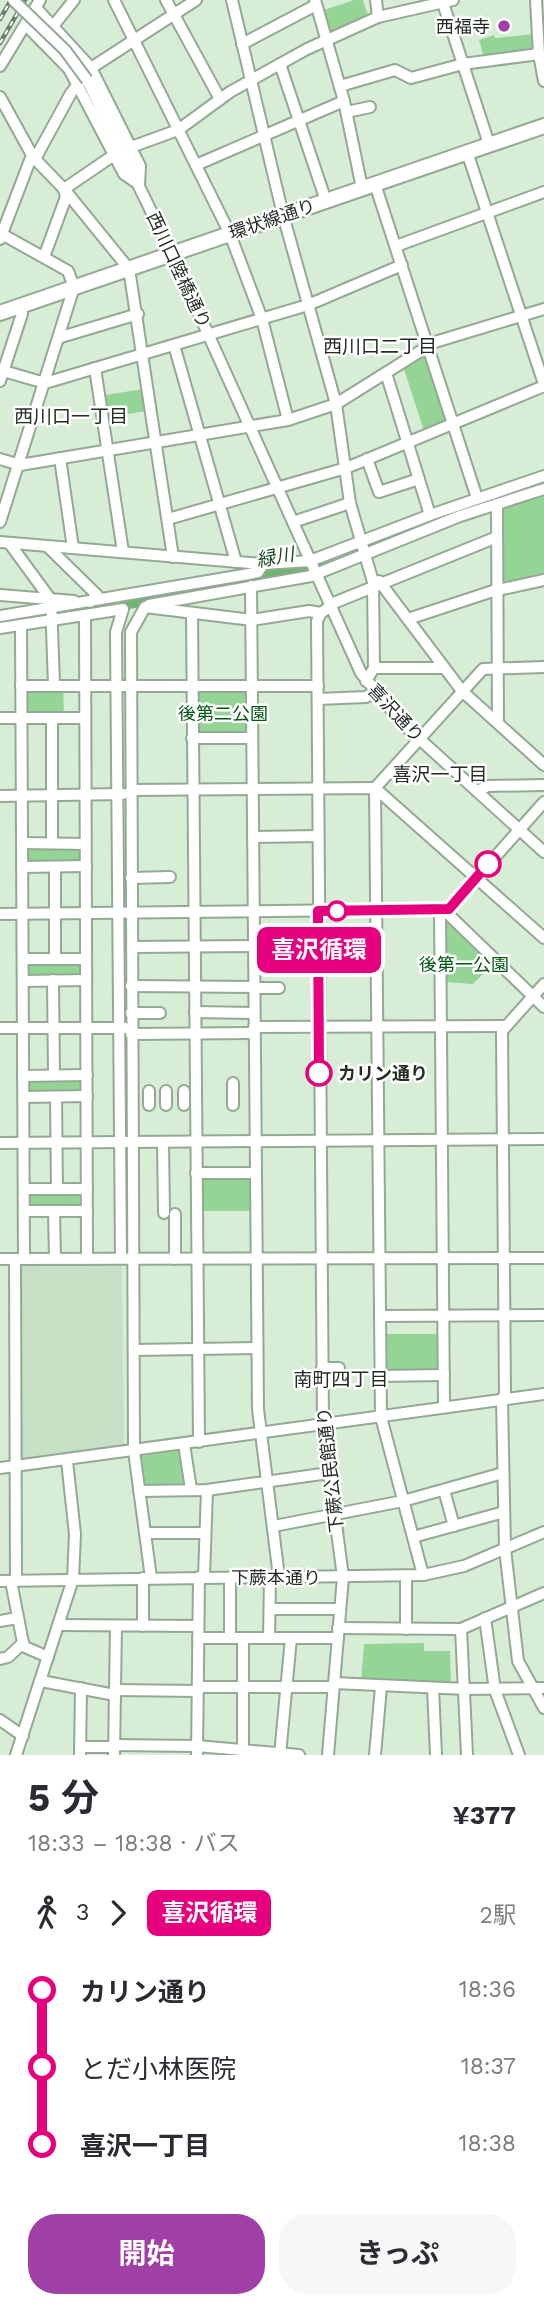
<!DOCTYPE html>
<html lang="ja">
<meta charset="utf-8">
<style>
:root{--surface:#fff;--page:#f7f7f7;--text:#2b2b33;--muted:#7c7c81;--accent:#a040a7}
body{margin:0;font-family:"Work Sans","Noto Sans JP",sans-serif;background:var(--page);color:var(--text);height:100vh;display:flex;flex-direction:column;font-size:26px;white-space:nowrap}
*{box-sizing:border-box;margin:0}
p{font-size:23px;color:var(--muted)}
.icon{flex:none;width:38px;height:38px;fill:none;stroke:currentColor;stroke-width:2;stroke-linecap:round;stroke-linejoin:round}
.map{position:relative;height:1755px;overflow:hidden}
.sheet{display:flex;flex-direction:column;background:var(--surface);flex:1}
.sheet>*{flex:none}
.badge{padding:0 14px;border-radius:10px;font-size:24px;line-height:46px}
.map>.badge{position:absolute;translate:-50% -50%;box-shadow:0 0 0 4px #fff}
.legs{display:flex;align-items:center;gap:10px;height:77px;padding:0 28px;font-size:23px}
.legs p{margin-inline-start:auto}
.overview{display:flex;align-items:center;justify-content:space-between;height:119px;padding:0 28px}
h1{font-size:38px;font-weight:700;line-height:52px}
.primary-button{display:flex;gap:14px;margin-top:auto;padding:14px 28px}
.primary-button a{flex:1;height:80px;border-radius:28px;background:var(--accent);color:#fff;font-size:28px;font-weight:700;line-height:80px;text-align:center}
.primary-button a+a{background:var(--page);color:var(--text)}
ul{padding:0 28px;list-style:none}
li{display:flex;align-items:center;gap:24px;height:77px;font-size:26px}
li i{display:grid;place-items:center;width:10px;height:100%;margin:0 9px;background:currentColor}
li i::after{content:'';width:18px;height:18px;margin:-9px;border:5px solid;border-radius:50%;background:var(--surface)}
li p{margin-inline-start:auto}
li:first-child i{background:linear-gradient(#0000 50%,currentColor 0)}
li:last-child i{background:linear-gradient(currentColor 50%,#0000 0)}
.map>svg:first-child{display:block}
</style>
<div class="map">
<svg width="544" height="1755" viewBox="0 0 544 1755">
<rect width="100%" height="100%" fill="#d7edd6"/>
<path fill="#c5e0c4" d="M122,1263L124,1445L22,1460L19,1267L21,1264Z"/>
<g fill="#94d595">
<path d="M354,0H363L369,18L331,35L327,31L321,11Z"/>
<path d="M533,34L534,51L484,57L479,40L494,35L495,38Z"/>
<path d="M425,356L430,359L448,419L424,431L404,369Z"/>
<path d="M143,389L146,411L109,417L106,395Z"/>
<path d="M544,493V574L502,583L501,507Z"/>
<path d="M25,688H63L64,715H25Z"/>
<path d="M248,689L249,735L198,737V690Z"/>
<rect x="27" y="848" width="55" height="14"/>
<path d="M444,919L493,964L473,984L445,982Z"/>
<path d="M81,962L82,976H27L26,963Z"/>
<path d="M82,1077L83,1092H28V1079Z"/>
<path d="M200,1177H252L253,1208L250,1211H204L200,1208Z"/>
<path d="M82,1191L84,1207L27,1208L28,1192Z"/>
<path d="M383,1334H440V1371L386,1374Z"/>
<path d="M181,1448L187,1486L142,1487L137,1457Z"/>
<path d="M424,1643V1651H450L451,1686L361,1682L364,1644Z"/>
</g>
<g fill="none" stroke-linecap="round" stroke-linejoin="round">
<g stroke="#6eb670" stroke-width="12">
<path d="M377,544L440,518L544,482"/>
<path d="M15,621L134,602L325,566"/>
</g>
<g stroke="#94a994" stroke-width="14">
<g id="minor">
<path d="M114,0L230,234L262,319L288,420"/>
<path d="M166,0L220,99"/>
<path d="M232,0L283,215L336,404L350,503L373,582L374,668L366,681"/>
<path d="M315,0L344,101L362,188"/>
<path d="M376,0L378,17"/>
<path d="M442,0L489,144"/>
<path d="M536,0L539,54L544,81"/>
<path d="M36,8L91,68L140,166L139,185"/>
<path d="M26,25L69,69L124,174L137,183"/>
<path d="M54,25L74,0"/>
<path d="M242,44L316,5"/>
<path d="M280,64L326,201"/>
<path d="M0,66L40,0"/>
<path d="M87,80L172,254L361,673L403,724L544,852"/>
<path d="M340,86L395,70L411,78L463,64L539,54"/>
<path d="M0,97L32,155"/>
<path d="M347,112L370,107"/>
<path d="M131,147L178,130L230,92L307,49L378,17L453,0"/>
<path d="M467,152L544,384"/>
<path d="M35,159L64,189L129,269L173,557"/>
<path d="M196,165L344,101"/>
<path d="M375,184L477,498"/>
<path d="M0,233L68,271L74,287L0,522"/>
<path d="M0,239L32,155L35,159L71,93L91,68L196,0"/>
<path d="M396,246L544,192"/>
<path d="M44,257L66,197L64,189L114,155"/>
<path d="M61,337L138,314"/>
<path d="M174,345L236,562"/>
<path d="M95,368L123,552"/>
<path d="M0,370L45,383L308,305L402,265"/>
<path d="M386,373L430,515"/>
<path d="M0,381L22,314L21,305"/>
<path d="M60,458L73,548"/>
<path d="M0,459L20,465L288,420L336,404L435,342L544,309"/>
<path d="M367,459L379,492L419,479"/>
<path d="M497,504L498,723"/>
<path d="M168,519L346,468L544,386"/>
<path d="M293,522L350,503"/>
<path d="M0,542L263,564L310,561L430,515L544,476"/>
<path d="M10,544L51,600L54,685"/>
<path d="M48,547L97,595L90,602"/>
<path d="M379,581L462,691L544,765"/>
<path d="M251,586L258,1409L279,1577"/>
<path d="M0,595L74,601"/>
<path d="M149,605L311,576L460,516L544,489"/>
<path d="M192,613L199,1442"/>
<path d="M85,615L87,1257"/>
<path d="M0,616L249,574L258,572L263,564"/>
<path d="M408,619L493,591L544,580"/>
<path d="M21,626L24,1258"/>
<path d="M0,628L123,609L116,632L121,1257"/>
<path d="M374,668H444"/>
<path d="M21,686H318"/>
<path d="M318,699L366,697L374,692"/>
<path d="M0,718H84"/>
<path d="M52,718V843"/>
<path d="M192,738H252"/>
<path d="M131,790L375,788L544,938"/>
<path d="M477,791L488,786L544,785"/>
<path d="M0,796L123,794"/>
<path d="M253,837L318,836"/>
<path d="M23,843L85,844"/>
<path d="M22,867L86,866"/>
<path d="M55,867V959"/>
<path d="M131,878L170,877"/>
<path d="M449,909V915L544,1007"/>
<path d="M440,910L444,1407"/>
<path d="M0,914L449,909L544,802"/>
<path d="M132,947L254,946"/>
<path d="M23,959H86"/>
<path d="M53,980L54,1075"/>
<path d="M23,981L86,980"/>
<path d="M544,984L502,1031L505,1394L502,1400L505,1549L518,1661L544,1708"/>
<path d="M131,986L254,987"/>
<path d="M254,988H279"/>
<path d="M195,1012L254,1013"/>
<path d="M131,1013H160"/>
<path d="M254,1027L506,1026"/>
<path d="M0,1028H125"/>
<path d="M131,1034L254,1033"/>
<path d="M23,1076L87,1075"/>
<path d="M24,1097L87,1096"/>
<path d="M56,1097L57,1189"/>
<path d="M149,1105V1091"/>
<path d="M166,1105V1091"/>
<path d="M184,1105V1091"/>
<path d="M233,1105V1083"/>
<path d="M0,1143L544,1139"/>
<path d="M163,1143L164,1213"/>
<path d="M196,1173H255"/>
<path d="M24,1189H87"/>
<path d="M24,1211H87"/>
<path d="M54,1211L55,1258"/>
<path d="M0,1259L544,1258"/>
<path d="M15,1259L16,1581"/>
<path d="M175,1259V1214"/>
<path d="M380,1316L544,1315"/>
<path d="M134,1350L257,1348"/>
<path d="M322,1368H339"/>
<path d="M380,1376L444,1375"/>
<path d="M184,1444L191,1489"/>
<path d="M0,1468L544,1394"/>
<path d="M444,1490L454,1526"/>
<path d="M139,1491L207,1490L329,1473"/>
<path d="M274,1526L403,1501L503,1473"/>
<path d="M145,1533H205"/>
<path d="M413,1537L504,1512"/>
<path d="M423,1575L381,1417L375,788L483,669L544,667"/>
<path d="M204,1577L207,1490"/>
<path d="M143,1578V1626"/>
<path d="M151,1578L134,1451L131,632L145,607L252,620L309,611L321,613"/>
<path d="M0,1581L423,1575L464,1566L544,1532"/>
<path d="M11,1581L23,1643L25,1647L48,1657"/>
<path d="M270,1609H339"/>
<path d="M485,1618L495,1690L519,1755"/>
<path d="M0,1621L17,1618"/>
<path d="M59,1625L198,1626"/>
<path d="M338,1628L461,1629L544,1593"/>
<path d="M406,1629V1577"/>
<path d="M461,1629L467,1755"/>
<path d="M198,1638H338"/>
<path d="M230,1638V1578"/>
<path d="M269,1638L270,1577"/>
<path d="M243,1639V1755"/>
<path d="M0,1659L8,1657L23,1643"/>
<path d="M41,1681L115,1695"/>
<path d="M334,1683L466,1689L544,1688"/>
<path d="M198,1687H333"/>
<path d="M433,1688L436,1755"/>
<path d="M115,1690L198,1691"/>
<path d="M0,1720L23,1736"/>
<path d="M114,1745L197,1746L299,1755"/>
<path d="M80,1747H114"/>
<path d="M16,1755L73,1579L75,1534L67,1461"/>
<path d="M80,1755L81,1688"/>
<path d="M114,1755L116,1626"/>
<path d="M197,1755L199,1577"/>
<path d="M280,1755L291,1638"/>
<path d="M328,1755L343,1577L323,1425L317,621L321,613L336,602L497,537"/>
<path d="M375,1755L381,1687"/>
</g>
</g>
<g stroke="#94a994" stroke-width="18">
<path id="major" d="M0,313L544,126"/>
</g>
<use href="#minor" stroke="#fff" stroke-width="10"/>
<use href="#major" stroke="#fff" stroke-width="14"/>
<g stroke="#707e70" stroke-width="4.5">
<g id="rail">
<path d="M0,19L11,0"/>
<path d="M0,43L25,0"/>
</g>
</g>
<use href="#rail" stroke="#fff" stroke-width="2" stroke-dasharray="5" stroke-linecap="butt"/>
<g stroke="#94a994" stroke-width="14" stroke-linecap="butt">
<path id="minor-bridge" d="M13,0L65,50L87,80"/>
</g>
<use href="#minor-bridge" stroke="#fff" stroke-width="10"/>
</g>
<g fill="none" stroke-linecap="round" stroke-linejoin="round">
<g stroke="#fff" stroke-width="16">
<path id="line-1" d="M319,1073L318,911L449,909L488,864"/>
</g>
<use href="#line-1" stroke="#e6007e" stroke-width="10"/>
</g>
<circle fill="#a040a7" stroke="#fff" stroke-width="2.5" cx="504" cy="26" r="7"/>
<g fill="#fff" stroke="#e6007e" stroke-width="3.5">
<circle cx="488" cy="864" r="12"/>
<circle cx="337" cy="911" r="9"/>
<circle cx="319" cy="1073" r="12"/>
</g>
<g text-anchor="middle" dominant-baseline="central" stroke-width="5" stroke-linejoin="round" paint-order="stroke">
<g font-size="18" fill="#242c24" stroke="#fff" text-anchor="end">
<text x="490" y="26">西福寺</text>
</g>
<g font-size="18" fill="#242c24" stroke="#fff">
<text transform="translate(272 219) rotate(-19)">環状線通り</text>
<text transform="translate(179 270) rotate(65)">西川口陸橋通り</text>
<text transform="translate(396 713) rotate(47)">喜沢通り</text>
<text transform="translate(330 1470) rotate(-96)">下蕨公民館通り</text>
<text x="276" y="1577">下蕨本通り</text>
</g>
<g font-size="18" fill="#035613" stroke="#fff">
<text x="223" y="713">後第二公園</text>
<text x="464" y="964">後第一公園</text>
</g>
<g font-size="18" font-weight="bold" fill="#242c24" stroke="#fff" text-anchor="start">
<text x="338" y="1073">カリン通り</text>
</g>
<g font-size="19" fill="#242c24" stroke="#fff">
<text x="380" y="346">西川口二丁目</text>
<text x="71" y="416">西川口一丁目</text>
<text x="440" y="774">喜沢一丁目</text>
<text x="341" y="1379">南町四丁目</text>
</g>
<g font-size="19" font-style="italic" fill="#184a1c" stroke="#fff">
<text transform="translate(275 557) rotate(-10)">緑川</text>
</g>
</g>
</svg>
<b class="badge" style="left:319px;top:950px;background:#e6007e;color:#fff">喜沢循環</b>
</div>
<section class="sheet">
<div class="overview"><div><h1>5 分</h1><p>18:33 – 18:38 · バス</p></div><b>¥377</b></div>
<div class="legs"><svg class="icon" aria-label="walk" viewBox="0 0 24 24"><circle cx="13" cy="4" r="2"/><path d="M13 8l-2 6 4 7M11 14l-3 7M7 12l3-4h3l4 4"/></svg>3<svg class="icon" aria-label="forward" viewBox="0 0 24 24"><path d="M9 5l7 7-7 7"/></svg><b class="badge" style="background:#e6007e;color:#fff">喜沢循環</b><p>2駅</p></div>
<ul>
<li><i style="color:#e6007e"></i><b>カリン通り</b><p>18:36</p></li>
<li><i style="color:#e6007e"></i><span>とだ小林医院</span><p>18:37</p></li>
<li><i style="color:#e6007e"></i><b>喜沢一丁目</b><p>18:38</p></li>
</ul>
<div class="primary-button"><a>開始</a><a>きっぷ</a></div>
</section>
